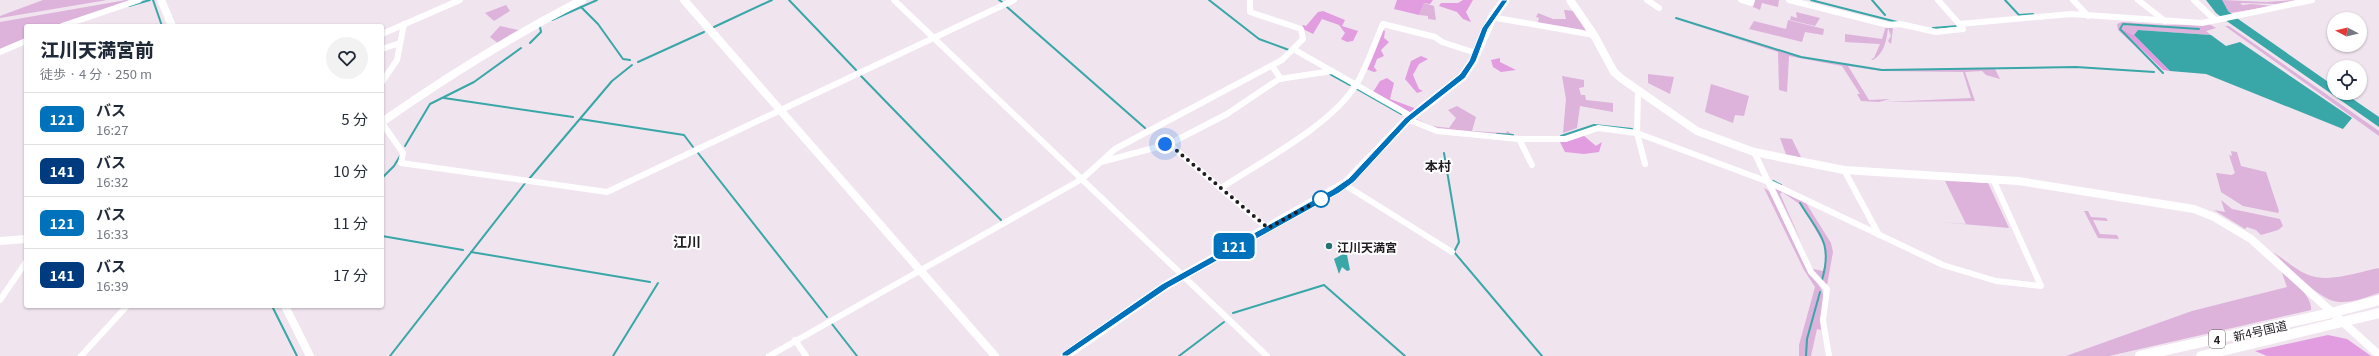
<!DOCTYPE html>
<html lang="ja">
<meta charset="utf-8">
<style>
:root{--surface:#fff;--page:#f2f2f3;--text:#1f2937;--muted:#747a83;--line:#e0e1e3}
body{margin:0;font-family:Georgia,"Noto Sans JP",serif;background:var(--page);color:var(--text);height:100vh;display:flex;flex-direction:column;font-size:15px;white-space:nowrap}
*{box-sizing:border-box;margin:0}
p{font-size:13px;color:var(--muted)}
.icon{flex:none;width:22px;height:22px;fill:none;stroke:currentColor;stroke-width:2;stroke-linecap:round;stroke-linejoin:round}
.map{position:relative;flex:1;overflow:hidden}
.panel{position:absolute;left:24px;top:24px;width:360px;height:284px;display:flex;flex-direction:column;background:var(--surface);border-radius:4px;box-shadow:0 1px 3px #0004}
.panel>*{flex:none}
.badge{padding:0 8px;border-radius:6px;font-size:14px;line-height:26px}
.needle{width:26px;rotate:277deg}
.buttons{position:absolute;left:2327px;top:12px;display:grid;gap:8px}
.buttons a{display:grid;place-items:center;width:40px;height:40px;border-radius:50%;background:var(--surface);box-shadow:0 1px 3px #0004;font-size:20px}
.you{position:absolute;width:20px;height:20px;margin:-10px;border:3px solid #fff;border-radius:50%;background:#1a73e8;box-shadow:0 0 0 6px #1a73e833}
.map>.badge{position:absolute;translate:-50% -50%;box-shadow:0 0 0 2px #fff}
.round{display:grid;place-items:center;flex:none;width:42px;height:42px;border-radius:21px;background:var(--page)}
.head{display:flex;align-items:center;justify-content:space-between;height:68px;padding:0 16px}
h1{font-size:19px;font-weight:800;line-height:30px}
ul{padding:0;list-style:none}
li{display:flex;align-items:center;gap:12px;height:52px;padding:0 16px;border-top:1px solid var(--line)}
li div{flex:1}
li b{display:block;font-size:15px}
li em{font-style:normal}
li .badge{min-width:44px;font-weight:700;text-align:center}
.map>svg:first-child{display:block}
</style>
<div class="map">
<svg width="2379" height="356" viewBox="0 0 2379 356">
<rect width="100%" height="100%" fill="#f0e4ef"/>
<g fill="#ddb2db">
<path d="M43,0H107L0,18V16Z"/>
<path d="M126,0L132,1L58,26H26V39L0,50V22Z"/>
<path d="M1755,0H1779L1778,7L1762,3L1760,10L1753,7Z"/>
<path d="M2222,0L2266,2L2295,0L2276,4L2242,3L2240,4L2243,5L2251,4L2274,6L2230,13L2223,6Z"/>
<path d="M1424,3L1434,6L1436,20L1428,19V16L1419,15Z"/>
<path d="M506,5L510,11L494,21L485,13Z"/>
<path d="M1564,10L1575,11L1588,32L1537,25L1539,18L1536,17L1538,13L1553,19H1566Z"/>
<path d="M1796,12L1820,18L1815,26L1790,20L1791,16L1797,18Z"/>
<path d="M1673,18L1801,57L1872,69H1995L2000,79L1986,75L1982,71L1965,72L1975,101L1885,102L1971,98L1963,72L1881,71L1848,66L1869,100L1890,99L1879,102L1861,101L1857,94H1860L1842,66L1789,56L1787,92L1779,90L1778,52Z"/>
<path d="M1788,20L1824,29L1823,35L1805,32L1802,42L1749,29L1754,21L1786,29Z"/>
<path d="M2122,22L2165,25L2209,24L2216,28L2206,31L2211,35L2138,30L2134,35L2121,29L2124,25L2200,29L2122,24L2119,29L2161,70L2118,30L2117,24Z"/>
<path d="M500,26L518,30V32L499,44L490,37Z"/>
<path d="M1886,26L1893,28L1891,44L1888,41L1891,36L1888,28C1887,39 1884,54 1873,60L1871,59L1874,58L1880,44L1845,42V34L1882,39Z"/>
<path d="M2225,26H2229L2379,131V136Z"/>
<path d="M1648,74L1674,77L1670,94L1648,83Z"/>
<path d="M1562,76L1584,80V87L1579,88L1581,95H1585L1586,100L1613,103V112L1580,106L1577,128L1563,133L1566,99Z"/>
<path d="M1711,84L1749,96L1744,116L1735,115L1733,123L1705,112Z"/>
<path d="M1457,106L1476,117L1472,131L1506,133L1507,131L1515,136L1442,131L1412,120L1414,118L1432,126L1449,128L1456,118L1448,110Z"/>
<path d="M1780,138L1792,139L1803,161L1787,157Z"/>
<path d="M2231,151L2237,152L2241,166L2266,172L2279,211L2278,213L2243,206L2221,192L2216,173L2232,175L2235,173L2229,155L2232,156Z"/>
<path d="M1945,181L1988,183L2009,228L1939,222L1966,224Z"/>
<path d="M1764,188L1769,191L1805,265L1822,290L1824,299L1820,320L1821,330L1817,329L1811,356H1799V345L1815,287L1804,270Z"/>
<path d="M1775,188L1806,203L1831,243L1833,252L1827,285L1819,280L1813,269L1823,271L1826,262L1824,244L1801,205L1782,192L1780,194L1801,241Z"/>
<path d="M2221,200L2232,209L2280,219L2283,226L2278,230L2261,235L2256,230L2247,227L2245,229L2214,210L2225,212Z"/>
<path d="M2084,211H2088L2091,217L2106,218L2108,221L2093,220L2100,234L2117,235L2119,239L2098,238Z"/>
<path d="M2273,252C2284,259 2295,269 2306,274C2328,284 2357,272 2379,268V293C2367,297 2352,303 2339,302C2319,301 2288,266 2273,252Z"/>
<path d="M2281,270C2290,279 2313,296 2311,310L2109,356H2066L2192,311L2287,287Z"/>
</g>
<g fill="#e29ce0">
<path d="M1397,0H1433L1430,4L1424,3L1419,15L1394,9Z"/>
<path d="M1463,0H1473L1466,12L1471,22L1463,19L1457,12L1439,6L1441,3H1458Z"/>
<path d="M1323,11L1345,20L1342,26L1358,31L1353,41L1347,42L1341,39L1345,33L1339,25L1322,19L1313,34L1301,28L1303,25L1306,26L1318,12Z"/>
<path d="M2121,29L2134,35L2170,71L2163,70Z"/>
<path d="M1383,30L1385,31L1384,38L1389,42L1381,50L1384,56L1377,59L1374,67L1377,71L1374,72L1366,69Z"/>
<path d="M1421,56L1428,59L1419,64L1413,75L1419,89L1423,91L1417,93L1405,79L1411,61Z"/>
<path d="M1500,58V62L1516,70L1501,72L1493,67L1491,60Z"/>
<path d="M1387,78L1394,83L1390,99L1417,109L1411,114L1373,92L1380,81Z"/>
<path d="M1583,135L1596,146L1602,142L1599,152L1584,154L1565,152L1560,142Z"/>
<path d="M2328,335L2347,339L2371,356H2267L2255,351Z"/>
</g>
<g fill="#39a7a8">
<path d="M2206,0H2222L2228,11L2241,21L2334,86V93H2344L2379,117V127L2228,22L2216,13Z"/>
<path d="M2138,30L2211,35L2226,46L2240,42L2352,118L2343,129L2206,74L2170,71L2134,35Z"/>
<path d="M1343,254L1347,255L1350,270L1347,271L1342,267L1339,274L1334,259Z"/>
</g>
<g fill="none" stroke-linecap="round" stroke-linejoin="round">
<g stroke="#39a7a8" stroke-width="2">
<path d="M153,0L162,26"/>
<path d="M789,0L856,70"/>
<path d="M999,0L1002,2"/>
<path d="M1209,0L1259,39L1289,50"/>
<path d="M1811,0L1897,22"/>
<path d="M1872,0L1885,15"/>
<path d="M2005,0L2019,15L2033,14"/>
<path d="M129,6L150,0"/>
<path d="M581,7L598,24L623,59L630,60"/>
<path d="M1007,7L1145,128"/>
<path d="M1676,18L1801,57L1882,70L2076,67L2154,72"/>
<path d="M552,20L597,0"/>
<path d="M714,27L772,0"/>
<path d="M1933,28L1958,26"/>
<path d="M530,43L541,32L540,27"/>
<path d="M638,62L704,32"/>
<path d="M2163,73L2120,29L2123,24L2199,29"/>
<path d="M1330,74L1350,85"/>
<path d="M861,76L1001,220"/>
<path d="M1357,89L1401,114"/>
<path d="M444,98L573,117"/>
<path d="M580,119L684,135L693,147"/>
<path d="M1497,134L1513,135"/>
<path d="M1561,136L1594,125L1632,129"/>
<path d="M405,146L430,104L474,82L521,48"/>
<path d="M698,153L827,317"/>
<path d="M1444,153L1459,242L1454,252L1542,356"/>
<path d="M382,178L394,166L400,156"/>
<path d="M529,179L612,81L632,65"/>
<path d="M1773,181L1781,185"/>
<path d="M1800,203C1819,234 1833,242 1822,280"/>
<path d="M382,236L463,250"/>
<path d="M471,252L650,282"/>
<path d="M272,306L297,356"/>
<path d="M1233,313L1324,285L1405,356"/>
<path d="M832,324L857,356"/>
<path d="M390,356L526,182"/>
<path d="M613,356L658,283"/>
<path d="M1179,356L1224,322"/>
<path d="M1806,356L1807,339L1820,292"/>
</g>
<g stroke="#fff" stroke-width="6">
<path d="M894,0L1267,356"/>
<path d="M1647,0L1659,8"/>
<path d="M1741,0L1751,3L1752,0"/>
<path d="M1789,0L1888,25L1900,24L1936,32L1963,29"/>
<path d="M1938,0L1961,26"/>
<path d="M2073,0L2088,16"/>
<path d="M2138,0L2165,21"/>
<path d="M2194,0L2215,20"/>
<path d="M1491,17L1594,35"/>
<path d="M1959,24L2071,14L2202,23L2312,0"/>
<path d="M62,26L139,0"/>
<path d="M382,34L460,0"/>
<path d="M382,49L400,43"/>
<path d="M1295,50L1411,116"/>
<path d="M0,52L26,41"/>
<path d="M1272,66L1281,79"/>
<path d="M382,82L397,60L404,24"/>
<path d="M1638,91L1637,133L1645,164"/>
<path d="M1407,119L1437,131L1519,139H1566L1598,128L1637,133L1766,181L1943,265L1996,281L2041,286L1993,179"/>
<path d="M382,123L403,153L401,163L607,192L1014,0"/>
<path d="M1519,139L1532,165"/>
<path d="M1754,152L1811,272L1827,289L1823,320L1829,356"/>
<path d="M1101,162L1169,144"/>
<path d="M1844,170L1879,235"/>
<path d="M1345,185L1452,252"/>
<path d="M1221,188C1262,161 1330,126 1356,85C1367,67 1374,44 1383,24L1435,37L1442,42L1476,53"/>
<path d="M1267,228L1169,144L1227,114L1279,79L1332,71"/>
<path d="M0,300L26,262"/>
<path d="M795,340L806,356"/>
<path d="M81,356L127,306"/>
<path d="M769,356L1082,179L1115,149L1282,60L1303,39L1301,29L1250,12V0"/>
</g>
<g stroke="#fff" stroke-width="8">
<path d="M161,0L172,26"/>
<path d="M684,0L995,356"/>
<path d="M1570,0L1594,35L1614,72L1622,79L1697,131L1754,152L1844,170L2018,181L2194,209L2214,217L2251,239L2379,355"/>
<path d="M382,122C446,77 512,36 582,0"/>
<path d="M0,241L26,239"/>
<path d="M285,306L310,356"/>
</g>
<path stroke="#fff" stroke-width="9" d="M1065,356L1165,286L1346,183L1407,120L1462,77L1473,61L1492,18L1505,0"/>
<g stroke="#fff" stroke-width="10">
<path d="M2140,356L2331,313L2379,300"/>
<path d="M2201,356L2379,313"/>
</g>
</g>
<path fill="#0072bc" stroke="#fff" d="M1502,0H1508L1488,29L1476,61L1465,78L1410,121L1354,182L1339,193L1168,288L1068,356H1062V353L1162,284L1333,189L1349,178L1405,118L1460,74L1469,61L1482,28Z"/>
<g fill="none" stroke-linecap="round" stroke-linejoin="round">
<path stroke="#201c20" stroke-width="4" stroke-dasharray="0 7.2" d="M1165,144H1169L1268,228L1323,198L1321,199"/>
</g>
<circle fill="#fff" stroke="#0072bc" stroke-width="2" cx="1321" cy="199" r="8"/>
<circle fill="#267171" stroke="#fff" stroke-width="1.5" cx="1329" cy="246" r="4"/>
<g text-anchor="middle" dominant-baseline="central" stroke-width="4" stroke-linejoin="round" paint-order="stroke">
<rect fill="#fff" stroke="#636063" stroke-width="1" x="2209" y="330" width="16" height="18" rx="3"/>
<g font-size="11" font-weight="bold" fill="#201c20">
<text x="2217" y="339">4</text>
</g>
<g font-size="12" font-weight="bold" fill="#201c20" stroke="#fff" text-anchor="start">
<text x="1337" y="246">江川天満宮</text>
</g>
<g font-size="12" fill="#201c20" stroke="#fff">
<text transform="translate(2260 330) rotate(-13)">新4号国道</text>
</g>
<g font-size="13" font-weight="bold" fill="#201c20" stroke="#fff">
<text x="1438" y="165">本村</text>
</g>
<g font-size="14" font-weight="bold" fill="#201c20" stroke="#fff">
<text x="687" y="241">江川</text>
</g>
</g>
</svg>
<div class="buttons">
<a><svg class="needle" viewBox="-14 -14 28 28"><path d="M0-13l5 13h-10z" fill="#e53935"/><path d="M0 13l5-13h-10z" fill="#747a83"/></svg></a>
<a><svg class="icon" aria-label="locate" viewBox="0 0 24 24"><circle cx="12" cy="12" r="6"/><path d="M12 2v4M12 18v4M2 12h4M18 12h4"/></svg></a>
</div>
<div class="you" style="left:1165px;top:144px"></div>
<b class="badge" style="left:1234px;top:246px;background:#0072bc;color:#fff">121</b>
<section class="panel">
<div class="head"><div><h1>江川天満宮前</h1><p>徒歩 · 4 分 · 250 m</p></div><a class="round"><svg class="icon" aria-label="heart" viewBox="0 0 24 24"><path d="M12 20l-8-8c-3-5 5-10 8-4 3-6 11-1 8 4z"/></svg></a></div>
<ul>
<li><span class="badge" style="background:#0072bc;color:#fff">121</span><div><b>バス</b><p>16:27</p></div><em>5 分</em></li>
<li><span class="badge" style="background:#003b80;color:#fff">141</span><div><b>バス</b><p>16:32</p></div><em>10 分</em></li>
<li><span class="badge" style="background:#0072bc;color:#fff">121</span><div><b>バス</b><p>16:33</p></div><em>11 分</em></li>
<li><span class="badge" style="background:#003b80;color:#fff">141</span><div><b>バス</b><p>16:39</p></div><em>17 分</em></li>
</ul>
</section>
</div>
